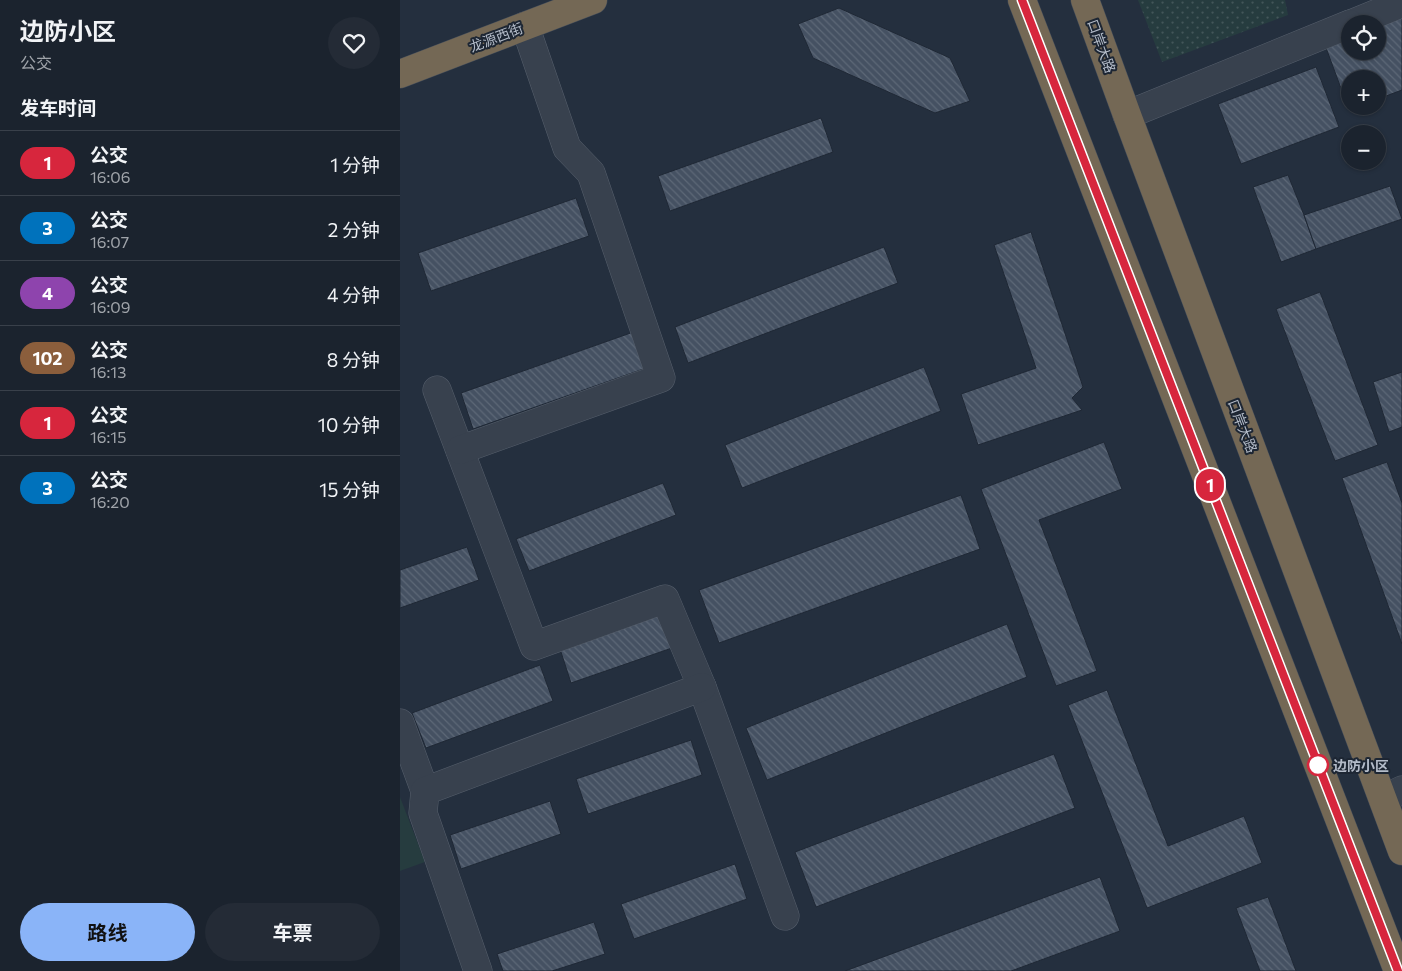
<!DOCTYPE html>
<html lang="zh">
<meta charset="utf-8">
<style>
:root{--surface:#1b232e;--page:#242b36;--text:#f1f3f6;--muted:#a0a4aa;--line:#39404a;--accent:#8ab4f8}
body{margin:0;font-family:Commissioner,"Noto Sans SC",sans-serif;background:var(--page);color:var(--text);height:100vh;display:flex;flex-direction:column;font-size:19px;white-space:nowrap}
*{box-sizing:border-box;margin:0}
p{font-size:16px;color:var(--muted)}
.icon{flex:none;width:28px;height:28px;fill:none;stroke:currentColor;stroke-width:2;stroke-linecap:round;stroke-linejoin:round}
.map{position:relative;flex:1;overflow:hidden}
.details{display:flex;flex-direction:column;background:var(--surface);width:400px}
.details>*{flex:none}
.badge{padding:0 10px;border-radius:16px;font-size:18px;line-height:32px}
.buttons{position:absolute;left:941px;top:15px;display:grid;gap:10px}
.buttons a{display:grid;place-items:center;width:45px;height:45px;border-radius:50%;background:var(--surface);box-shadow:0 1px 4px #0004,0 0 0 1px var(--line);font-size:25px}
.map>.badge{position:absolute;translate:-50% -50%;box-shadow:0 0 0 2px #fff}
h2{padding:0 20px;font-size:19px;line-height:45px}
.round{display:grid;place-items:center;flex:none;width:52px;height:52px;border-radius:26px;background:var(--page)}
.summary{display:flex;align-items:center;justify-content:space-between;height:85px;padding:0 20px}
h1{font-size:24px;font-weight:700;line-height:38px}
.primary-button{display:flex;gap:10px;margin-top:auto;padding:10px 20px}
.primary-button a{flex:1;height:58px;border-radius:30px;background:var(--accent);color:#111;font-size:20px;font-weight:700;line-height:58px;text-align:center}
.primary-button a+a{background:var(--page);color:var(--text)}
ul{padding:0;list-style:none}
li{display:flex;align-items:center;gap:15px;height:65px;padding:0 20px;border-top:1px solid var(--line)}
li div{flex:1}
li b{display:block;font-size:19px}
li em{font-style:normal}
li .badge{min-width:55px;font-weight:700;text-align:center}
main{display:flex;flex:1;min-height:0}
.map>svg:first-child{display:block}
</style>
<main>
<section class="details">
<div class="summary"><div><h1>边防小区</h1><p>公交</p></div><a class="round"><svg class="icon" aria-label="heart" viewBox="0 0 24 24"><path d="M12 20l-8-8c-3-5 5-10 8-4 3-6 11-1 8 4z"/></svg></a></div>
<h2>发车时间</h2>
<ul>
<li><span class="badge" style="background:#d7263d;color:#fff">1</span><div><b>公交</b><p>16:06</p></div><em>1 分钟</em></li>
<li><span class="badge" style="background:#0072bc;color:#fff">3</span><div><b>公交</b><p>16:07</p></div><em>2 分钟</em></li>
<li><span class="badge" style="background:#8e44ad;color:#fff">4</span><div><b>公交</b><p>16:09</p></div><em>4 分钟</em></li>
<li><span class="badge" style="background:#8b5e3c;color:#fff">102</span><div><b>公交</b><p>16:13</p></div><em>8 分钟</em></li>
<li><span class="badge" style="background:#d7263d;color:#fff">1</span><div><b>公交</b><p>16:15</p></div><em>10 分钟</em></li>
<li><span class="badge" style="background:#0072bc;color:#fff">3</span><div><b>公交</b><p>16:20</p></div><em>15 分钟</em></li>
</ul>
<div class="primary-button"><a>路线</a><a>车票</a></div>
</section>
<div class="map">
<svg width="1002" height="971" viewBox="0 0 1002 971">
<defs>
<pattern id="park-dots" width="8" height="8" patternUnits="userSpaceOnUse" patternTransform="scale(1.25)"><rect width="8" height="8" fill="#263c3f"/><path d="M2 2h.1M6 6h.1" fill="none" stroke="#435659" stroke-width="1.8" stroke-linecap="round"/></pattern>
<pattern id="building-back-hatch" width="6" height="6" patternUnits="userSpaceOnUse" patternTransform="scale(1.25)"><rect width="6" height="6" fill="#455162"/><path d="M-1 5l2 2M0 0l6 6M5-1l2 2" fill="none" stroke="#5d6877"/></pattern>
</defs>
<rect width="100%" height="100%" fill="#242f3e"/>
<path fill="#263c3f" d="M0,797L25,862L0,871Z"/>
<path fill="url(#park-dots)" d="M738,0H885L888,15L762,62Z"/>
<g fill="url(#building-back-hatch)" stroke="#1f2835">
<path d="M1002,7V90L978,99V79H950V106H958L949,110L922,37L950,26V51H978V24Z"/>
<path d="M439,8L550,58L570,101L535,113L413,58L398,24Z"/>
<path d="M916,67L939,127L841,164L818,104Z"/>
<path d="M421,118L433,152L270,211L258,176Z"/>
<path d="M888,175L904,215L916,249L881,262L853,187Z"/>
<path d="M990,186L1002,219L916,249L904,215Z"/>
<path d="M176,198L189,236L31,291L18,253Z"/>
<path d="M631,232L683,387L672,398L682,410L578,445L561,394L636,368L594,245Z"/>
<path d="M484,247L498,283L288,363L275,327Z"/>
<path d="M920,292L978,445L935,461L876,309Z"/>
<path d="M239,330L252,366L73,429L61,393Z"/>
<path d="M524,367L541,411L342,488L325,445Z"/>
<path d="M1002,372V427L989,432L973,382Z"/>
<path d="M704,442L722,489L639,520L697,671L656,686L581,489Z"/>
<path d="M987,462L1002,503V644L942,478Z"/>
<path d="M263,483L276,515L129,571L116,539Z"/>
<path d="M561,495L580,549L319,643L299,590Z"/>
<path d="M67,547L79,580L0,608V570Z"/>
<path d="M260,614L272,648L171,683L160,649Z"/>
<path d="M607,624L627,677L367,780L346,728Z"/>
<path d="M140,665L153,701L26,748L12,713Z"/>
<path d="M707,690L768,846L844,816L862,863L747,908L668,705Z"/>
<path d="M291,740L302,775L188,814L176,779Z"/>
<path d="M654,754L675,808L416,907L395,852Z"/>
<path d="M150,801L161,834L61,869L50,835Z"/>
<path d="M335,864L347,899L234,939L221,904Z"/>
<path d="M700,877L720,931L611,971H445Z"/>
<path d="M868,897L896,971H860L836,908Z"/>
<path d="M194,922L205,954L152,971H103L97,954Z"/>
</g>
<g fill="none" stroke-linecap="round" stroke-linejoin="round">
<g stroke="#565f6c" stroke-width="29">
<g id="minor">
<path d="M951,24L1002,3"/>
<path d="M727,115L950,24"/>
<path d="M37,390L134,646L265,599L302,687L385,916"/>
<path d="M60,450L261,378L191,173L167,148L125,26"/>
<path d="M0,723L25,791"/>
<path d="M983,799L1002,790"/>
<path d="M78,971L23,813L25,791L302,687"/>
</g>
</g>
<g stroke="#434c59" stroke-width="29">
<g id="highway">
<path d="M622,0L998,971"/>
<path d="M685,0L727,115L1002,851"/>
<path d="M0,74L193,0"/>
</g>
</g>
<use href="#minor" stroke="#38414e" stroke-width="28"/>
<use href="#highway" stroke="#746855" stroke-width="28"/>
</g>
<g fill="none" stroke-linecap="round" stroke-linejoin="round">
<g stroke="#fff" stroke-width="11">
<path id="line" d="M622,0L998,971"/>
</g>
<use href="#line" stroke="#d7263d" stroke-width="8"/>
</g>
<circle fill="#fff" stroke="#d7263d" stroke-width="2.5" cx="918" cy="765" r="10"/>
<g text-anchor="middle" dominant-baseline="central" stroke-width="4" stroke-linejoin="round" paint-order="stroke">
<g font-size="14" fill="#b4bcc9" stroke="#1d2633">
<text transform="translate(96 37) rotate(-21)">龙源西街</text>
<text transform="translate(702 46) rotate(70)">口岸大路</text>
<text transform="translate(843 426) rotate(69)">口岸大路</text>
</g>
<g font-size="14" font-weight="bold" fill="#b4bcc9" stroke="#1d2633" text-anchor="start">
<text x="933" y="765">边防小区</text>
</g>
</g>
</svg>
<div class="buttons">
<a><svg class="icon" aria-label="locate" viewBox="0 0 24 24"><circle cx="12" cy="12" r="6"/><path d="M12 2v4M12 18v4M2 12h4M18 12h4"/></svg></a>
<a>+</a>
<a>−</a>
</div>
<b class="badge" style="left:810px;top:485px;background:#d7263d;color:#fff">1</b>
</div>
</main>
